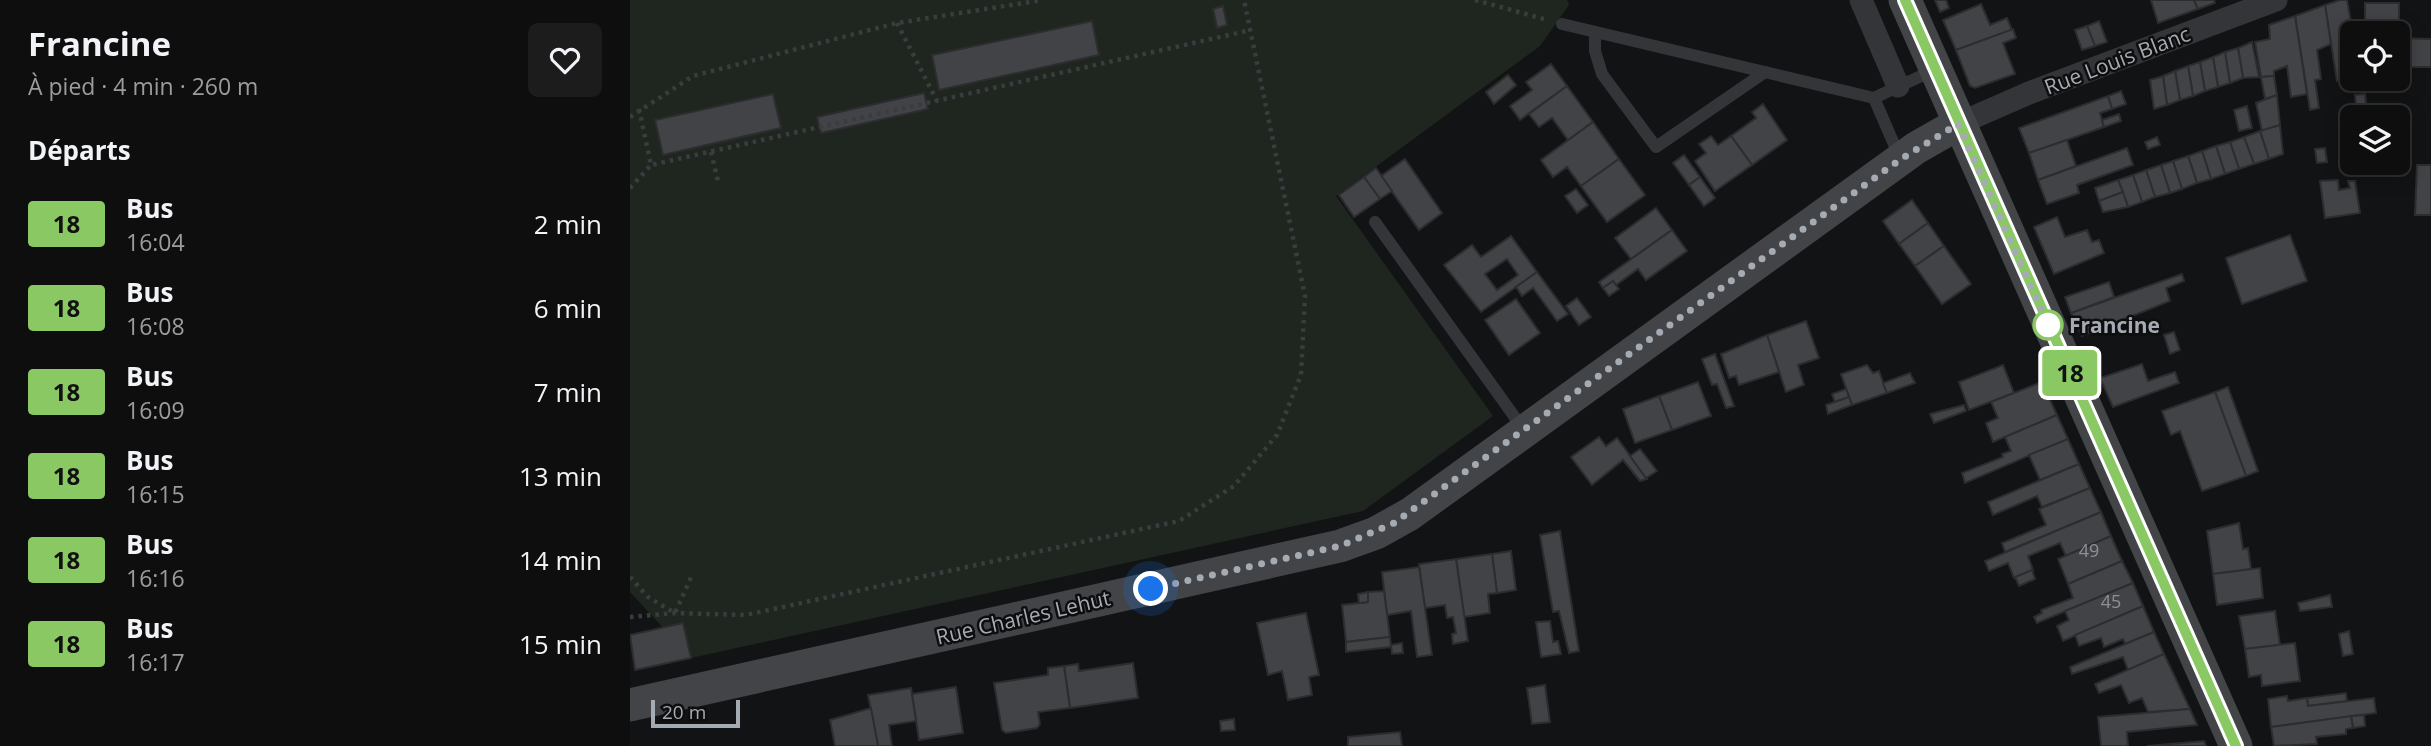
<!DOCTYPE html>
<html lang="fr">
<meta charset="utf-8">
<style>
:root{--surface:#0e0e0f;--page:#1c1c1d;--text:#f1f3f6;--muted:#9b9c9e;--line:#2e2e2f}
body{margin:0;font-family:"Open Sans",sans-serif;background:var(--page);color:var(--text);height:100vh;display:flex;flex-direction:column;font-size:26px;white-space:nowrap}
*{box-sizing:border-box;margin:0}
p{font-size:23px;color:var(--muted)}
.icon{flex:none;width:38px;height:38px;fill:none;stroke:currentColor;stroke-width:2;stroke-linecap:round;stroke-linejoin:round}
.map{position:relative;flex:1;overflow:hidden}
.drawer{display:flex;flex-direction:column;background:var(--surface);width:630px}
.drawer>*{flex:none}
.badge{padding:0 14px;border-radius:5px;font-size:24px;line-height:46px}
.controls{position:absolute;left:1710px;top:21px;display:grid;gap:14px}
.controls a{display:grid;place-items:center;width:70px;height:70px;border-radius:10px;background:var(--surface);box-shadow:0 4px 18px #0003,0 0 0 2px var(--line);font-size:35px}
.scale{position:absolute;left:21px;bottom:18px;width:89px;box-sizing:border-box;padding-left:7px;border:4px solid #a5abb3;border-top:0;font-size:19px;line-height:24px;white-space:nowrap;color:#a5abb3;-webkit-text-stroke:5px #0e0e0f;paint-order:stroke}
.you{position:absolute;width:35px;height:35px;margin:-18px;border:5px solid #fff;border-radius:50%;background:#1a73e8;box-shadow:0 0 0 10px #1a73e833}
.map>.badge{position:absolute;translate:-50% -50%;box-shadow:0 0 0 4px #fff}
h2{padding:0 28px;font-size:26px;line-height:63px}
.round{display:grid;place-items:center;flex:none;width:74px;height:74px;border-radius:10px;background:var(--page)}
.summary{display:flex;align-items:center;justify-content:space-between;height:119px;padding:0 28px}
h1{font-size:33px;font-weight:700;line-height:52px}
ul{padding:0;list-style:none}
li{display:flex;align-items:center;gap:21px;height:84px;padding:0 28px}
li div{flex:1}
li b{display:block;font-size:26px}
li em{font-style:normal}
li .badge{min-width:77px;font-weight:700;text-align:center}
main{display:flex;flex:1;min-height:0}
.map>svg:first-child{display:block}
</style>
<main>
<section class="drawer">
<div class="summary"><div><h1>Francine</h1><p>À pied · 4 min · 260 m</p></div><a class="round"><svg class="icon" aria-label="heart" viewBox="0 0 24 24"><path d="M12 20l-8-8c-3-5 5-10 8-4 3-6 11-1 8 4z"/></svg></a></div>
<h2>Départs</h2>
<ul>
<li><span class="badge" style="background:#8ac864;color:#111">18</span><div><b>Bus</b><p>16:04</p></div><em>2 min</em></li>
<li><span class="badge" style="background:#8ac864;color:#111">18</span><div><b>Bus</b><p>16:08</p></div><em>6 min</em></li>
<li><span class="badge" style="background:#8ac864;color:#111">18</span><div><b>Bus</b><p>16:09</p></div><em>7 min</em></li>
<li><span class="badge" style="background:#8ac864;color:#111">18</span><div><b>Bus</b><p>16:15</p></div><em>13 min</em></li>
<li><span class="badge" style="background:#8ac864;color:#111">18</span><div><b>Bus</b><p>16:16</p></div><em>14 min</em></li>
<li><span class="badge" style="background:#8ac864;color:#111">18</span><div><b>Bus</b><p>16:17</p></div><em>15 min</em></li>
</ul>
</section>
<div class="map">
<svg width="1801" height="746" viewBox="0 0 1801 746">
<rect width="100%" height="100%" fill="#121314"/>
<path fill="#1f261f" d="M0,0H937L939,5L910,46L706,196L863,416L733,511L61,658L0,592Z"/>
<g fill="#424347" stroke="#2d2d30" stroke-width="2" fill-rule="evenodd">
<path d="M1305,0H1316L1319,8L1310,12Z"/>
<path d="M1521,0H1564L1568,9L1528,23Z"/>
<path d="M1564,0H1584L1585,3L1568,9Z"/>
<path d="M1710,0H1717L1723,33L1722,41L1717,42L1719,66L1714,67L1715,79L1707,81L1695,5Z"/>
<path d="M1735,3H1769V40L1768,33H1735Z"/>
<path d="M1351,4L1360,25L1377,18L1382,30L1326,50L1313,20Z"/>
<path d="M1695,5L1701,44L1687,50L1691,79L1685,80L1689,108L1680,110L1665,16Z"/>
<path d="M593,6L597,25L587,28L583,9Z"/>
<path d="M1665,16L1677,94L1661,97L1657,66L1644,71V76L1631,77L1625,42L1640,39L1639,25Z"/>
<path d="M462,21L469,55L309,90L302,55Z"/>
<path d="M1469,21L1477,42L1465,46L1457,26Z"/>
<path d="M1457,26L1465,46L1452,50L1445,30Z"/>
<path d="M1383,29L1386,38L1373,43L1385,74L1345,88L1340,86L1326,50Z"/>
<path d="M1769,38L1801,39V67H1771Z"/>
<path d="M1622,42L1629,77L1613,78L1608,48Z"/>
<path d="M1608,48L1613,78L1600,83L1595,52Z"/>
<path d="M1595,52L1600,83L1588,87L1583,57Z"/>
<path d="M1583,57L1588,87L1575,91L1570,62Z"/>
<path d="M1570,62L1575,91L1563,96L1558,66Z"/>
<path d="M921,64L937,86L890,120L880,106L902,90L896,82Z"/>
<path d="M1558,66L1563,96L1550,100L1545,71Z"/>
<path d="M1545,71L1550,100L1537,105L1533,76Z"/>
<path d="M878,75L886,85L864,104L856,92Z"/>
<path d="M1533,76L1537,105L1524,109L1520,80Z"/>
<path d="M1644,76L1647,95L1635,99L1631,77Z"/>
<path d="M937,86L963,122L938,140L922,118L909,127L899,114Z"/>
<path d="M1491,91L1496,104L1482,109L1478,96Z"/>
<path d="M294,93L298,109L191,133L187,117Z"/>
<path d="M143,94L151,128L33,155L25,120Z"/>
<path d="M1735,94L1738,117H1727L1725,95Z"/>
<path d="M1647,95L1650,125L1632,131L1626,103Z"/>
<path d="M1478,96L1482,109L1470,113L1474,127L1399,153L1389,128Z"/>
<path d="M1133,104L1157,140L1122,165L1101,136L1126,118L1122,112Z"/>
<path d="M1617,106L1622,128L1609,131L1604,110Z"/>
<path d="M1489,114L1491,121L1474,127L1472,120Z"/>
<path d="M963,122L989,159L951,186L937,167L923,177L911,160Z"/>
<path d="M1650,125L1653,154L1639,159L1630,131Z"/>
<path d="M1630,131L1639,159L1624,164L1614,137Z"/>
<path d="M1081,136L1088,145L1101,136L1122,165L1085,191L1065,161L1076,153L1069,144Z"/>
<path d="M1527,137L1530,145L1518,149L1515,142Z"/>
<path d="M1614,137L1624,164L1609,169L1600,142Z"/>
<path d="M1437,140L1446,166L1408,180L1399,153Z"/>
<path d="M1600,142L1609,169L1595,174L1586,146Z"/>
<path d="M1586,146L1595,174L1581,179L1572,151Z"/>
<path d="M1497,148L1503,165L1447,185L1449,193L1417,204L1408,180Z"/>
<path d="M1695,148L1697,162L1687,163L1685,149Z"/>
<path d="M1572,151L1581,179L1567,183L1558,156Z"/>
<path d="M1054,155L1070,177L1059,185L1043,163Z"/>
<path d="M1558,156L1567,183L1552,189L1543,161Z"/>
<path d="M775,159L812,213L789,230L751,176Z"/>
<path d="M989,159L1015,195L977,222L951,186Z"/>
<path d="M1543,161L1552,189L1540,193L1531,165Z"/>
<path d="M1531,165L1540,193L1525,197L1516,170Z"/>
<path d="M1787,165H1801V215H1785Z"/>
<path d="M746,168L762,191L750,199L734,177Z"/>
<path d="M1516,170L1525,197L1512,202L1503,175Z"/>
<path d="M1503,175L1512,202L1498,207L1488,180Z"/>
<path d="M734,177L750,199L724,217L709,195Z"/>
<path d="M1070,177L1085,198L1074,206L1059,185Z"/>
<path d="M1488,180L1493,192L1469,201L1465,188Z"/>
<path d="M1708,180L1709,190L1720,188L1718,181H1725L1730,213L1695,218L1690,181Z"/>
<path d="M946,189L958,205L947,213L935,196Z"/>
<path d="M1493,192L1498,207L1473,212L1469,201Z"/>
<path d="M1282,200L1298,223L1269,244L1253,221Z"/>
<path d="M1026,208L1042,230L1001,259L985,238Z"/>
<path d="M1427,217L1435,237L1457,230L1462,242L1469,240L1474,253L1424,274L1404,227Z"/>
<path d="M1298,223L1314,246L1285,266L1269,244Z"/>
<path d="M1042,230L1057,251L1016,280L1008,269L986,285L983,281L973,288L969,282Z"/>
<path d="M1660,235L1677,281L1612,304L1596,258Z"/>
<path d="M881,236L907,272L851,312L814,265L842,245L851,257ZM877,259L888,275L867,290L855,274Z"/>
<path d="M1314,246L1341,284L1312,304L1285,266Z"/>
<path d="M907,272L938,314L927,321L903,288L892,296L886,287Z"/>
<path d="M1552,274L1554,281L1536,288L1540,301L1452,336L1441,313Z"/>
<path d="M983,281L989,289L979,296L973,288Z"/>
<path d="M1479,282L1484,297L1441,313L1435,297Z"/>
<path d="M947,298L961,317L949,325L936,306Z"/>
<path d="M886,299L910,333L879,355L855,320Z"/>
<path d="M1176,321L1189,358L1168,365L1174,385L1156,392L1137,335Z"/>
<path d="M1544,332L1550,350L1540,354L1534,335Z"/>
<path d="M1137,335L1149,372L1109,385L1106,376L1099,378L1091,354Z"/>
<path d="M1085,354L1104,406L1096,408L1087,384L1082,385L1072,359Z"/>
<path d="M1512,364L1518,381L1545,372L1549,383L1483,407L1470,378Z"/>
<path d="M1237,365L1243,373L1249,371L1257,393L1222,405L1211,374Z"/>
<path d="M1373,365L1384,393L1339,410L1329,382Z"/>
<path d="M1280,373L1285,383L1257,393L1253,383Z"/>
<path d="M1068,382L1081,416L1042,430L1029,396Z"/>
<path d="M1412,382L1427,415L1363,442L1356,423L1368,418L1361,402Z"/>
<path d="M1598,387L1628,471L1616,476L1585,392Z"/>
<path d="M1216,389L1219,397L1205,402L1202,394Z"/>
<path d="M1585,392L1616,476L1572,491L1550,431L1541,435L1532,411Z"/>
<path d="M1029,396L1042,430L1005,443L993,409Z"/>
<path d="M1219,397L1222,405L1198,414L1196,405Z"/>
<path d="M1334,405L1336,411L1304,423L1300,414Z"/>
<path d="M1427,415L1438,439L1335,483L1332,473L1373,457L1372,454L1381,451L1375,437Z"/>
<path d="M969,437L976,446L987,438L1017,479L1010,481L993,460L962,485L941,457Z"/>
<path d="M1438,439L1449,464L1410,480L1399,455Z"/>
<path d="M1010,449L1027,471L1016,478L1000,456Z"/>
<path d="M1449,464L1460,488L1412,507L1407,496L1363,515L1358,502Z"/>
<path d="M1460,488L1471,512L1375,552L1372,543L1416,525L1409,509Z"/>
<path d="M1471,512L1481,536L1436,556L1430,543L1398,556L1403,570L1384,578L1378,563L1359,571L1355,561Z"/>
<path d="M1609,523L1613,549L1618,548L1621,569L1583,574L1577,531Z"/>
<path d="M930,531L949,651L939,653L929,611L923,612L910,535Z"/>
<path d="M1481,536L1492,561L1438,584L1428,559Z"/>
<path d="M881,551L886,590L867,593L862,554Z"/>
<path d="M862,554L867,593L858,594L860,613L834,617L826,559Z"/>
<path d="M826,559L838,641L823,644L822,634L826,633L823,617L817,618L815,605L795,608L789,564Z"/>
<path d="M1492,561L1503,583L1407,623L1404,617L1412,613L1411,610L1443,598L1438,584Z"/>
<path d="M789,567L802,655L787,657L781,611L757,615L752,572Z"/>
<path d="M1630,568L1633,598L1587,605L1583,574Z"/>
<path d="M1402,570L1405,579L1389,586L1385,577Z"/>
<path d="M1503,583L1513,606L1433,641L1427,626L1439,620L1435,611Z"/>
<path d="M754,591L760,637L716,642L712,605L738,602V592Z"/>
<path d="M738,592V602L729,603L728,594Z"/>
<path d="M1700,595L1702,607L1670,611L1668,603Z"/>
<path d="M1513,606L1524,632L1495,644L1493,639L1474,647L1471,638L1449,646L1445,635Z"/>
<path d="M1645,611L1650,645L1615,649L1609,616Z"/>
<path d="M676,613L689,675L679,677L682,695L658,700L652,671L638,675L627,623Z"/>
<path d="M920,621L923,642L928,641L931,654L911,657L906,622Z"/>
<path d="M53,623L61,658L5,670L0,635Z"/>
<path d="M1719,631L1723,654L1713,656L1709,634Z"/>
<path d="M1524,632L1534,654L1498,670L1493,657L1442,674L1440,667Z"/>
<path d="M760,637L761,647L716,652V642Z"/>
<path d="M772,643L773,653L762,654L761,645Z"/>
<path d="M1665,643L1670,681L1632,686L1631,675L1619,677L1615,649Z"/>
<path d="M1534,654L1560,709L1518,712L1512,698L1499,703L1491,685L1469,693L1465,684Z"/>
<path d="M503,663L508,698L440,708L434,666L448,664L449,671Z"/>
<path d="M434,666L440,708L408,712L410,724L407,728L376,733L372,730L364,683L418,675V668Z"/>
<path d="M915,685L920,722L902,724L897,688Z"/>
<path d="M326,687L333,733L289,740L282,694Z"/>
<path d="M281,688L286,721L259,725L262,746H248L238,695Z"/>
<path d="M1716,693L1717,701L1678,706L1677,698Z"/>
<path d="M1657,696L1658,701L1677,698L1678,706L1744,698L1746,713L1641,727L1638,699Z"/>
<path d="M241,708L248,746H205L200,720Z"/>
<path d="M1560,709L1567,725L1497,732L1498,746H1471L1468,717Z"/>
<path d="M1734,715L1735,726L1723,728L1721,716Z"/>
<path d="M1721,716L1723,728L1716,729V734L1686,737L1687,744L1644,746L1641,727Z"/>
<path d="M604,719L605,730L591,731L590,721Z"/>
<path d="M770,732L772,746H718V737Z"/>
<path d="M1574,741L1576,746H1517Z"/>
</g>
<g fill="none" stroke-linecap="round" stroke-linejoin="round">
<g stroke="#3a3c3f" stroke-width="4.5" stroke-dasharray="3.5 5" stroke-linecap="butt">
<path d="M845,0L914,19"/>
<path d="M267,23L307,101"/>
<path d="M9,109L21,165L621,30"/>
<path d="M0,117L63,76L267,23L413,0"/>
<path d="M81,152L88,181"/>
<path d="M0,188L21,165"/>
<path d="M0,577L18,597L45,613L63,573"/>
<path d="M0,617L45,613L116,615L549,521L604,486L647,435L671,375L675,296L614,0"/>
</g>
<g stroke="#343538" stroke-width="12">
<path d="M932,24L1244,98"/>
<path d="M965,32V51L972,74L1026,147L1135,72"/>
<path d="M1270,158L1244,98L1304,70"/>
<path d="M745,222L894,430"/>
</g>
<g stroke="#343538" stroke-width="23">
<path d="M1231,0L1268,86"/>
<path d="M1328,124L1399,93L1646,0"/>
</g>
<g stroke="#424448" stroke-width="33">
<path d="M1275,0L1606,746"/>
<path d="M0,705L710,546L746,533L780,514L1286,148L1328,124"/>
</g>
</g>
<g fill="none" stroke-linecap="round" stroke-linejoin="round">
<g stroke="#fff" stroke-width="16">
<path id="line" d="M1275,0L1606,746"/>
</g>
<use href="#line" stroke="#8ac864" stroke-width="10"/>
<path stroke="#a5abb3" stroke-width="7" stroke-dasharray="0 12.6" d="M521,589L710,546L764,523L1271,159L1328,124L1418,325"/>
</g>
<circle fill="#fff" stroke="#8ac864" stroke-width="3.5" cx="1418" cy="325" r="14"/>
<g text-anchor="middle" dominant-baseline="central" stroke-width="5" stroke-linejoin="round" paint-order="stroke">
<g font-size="18" fill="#8c9198">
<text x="1459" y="550">49</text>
<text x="1481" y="601">45</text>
</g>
<g font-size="21" fill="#a5abb3" stroke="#0e0e0f">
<text transform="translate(1487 60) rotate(-21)">Rue Louis Blanc</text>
<text transform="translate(393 617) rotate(-13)">Rue Charles Lehut</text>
</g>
<g font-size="21" font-weight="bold" fill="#a5abb3" stroke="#0e0e0f" text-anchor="start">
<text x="1439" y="325">Francine</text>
</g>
</g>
</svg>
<div class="controls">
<a><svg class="icon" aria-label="locate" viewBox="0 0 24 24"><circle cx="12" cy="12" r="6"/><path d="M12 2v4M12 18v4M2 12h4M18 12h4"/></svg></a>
<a><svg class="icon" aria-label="layers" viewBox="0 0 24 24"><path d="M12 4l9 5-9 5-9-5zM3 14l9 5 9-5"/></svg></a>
</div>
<div class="scale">20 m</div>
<div class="you" style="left:521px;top:589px"></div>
<b class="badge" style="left:1440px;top:373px;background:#8ac864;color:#111">18</b>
</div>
</main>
